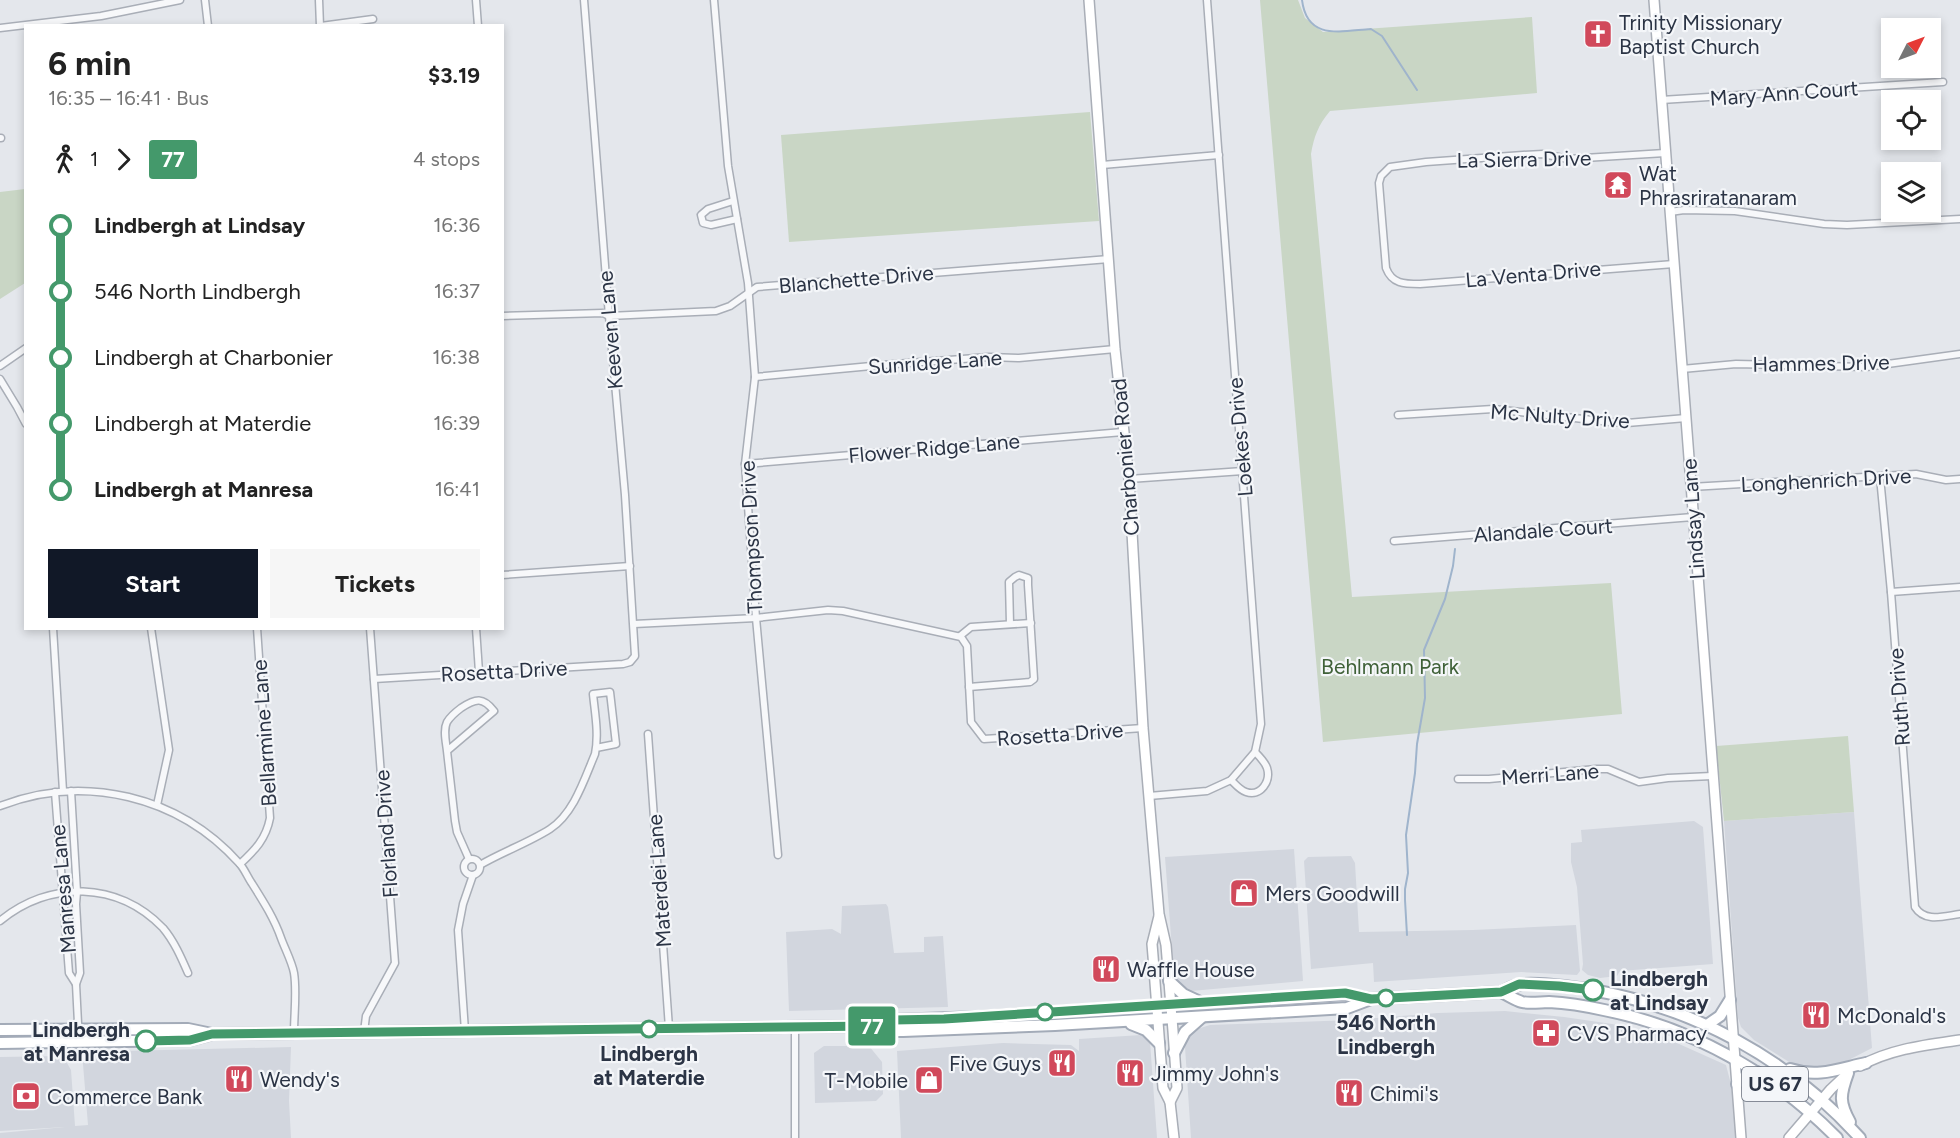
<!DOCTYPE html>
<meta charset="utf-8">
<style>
:root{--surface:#fff;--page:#f6f6f6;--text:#222;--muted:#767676;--accent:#111827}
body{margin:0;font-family:Figtree,sans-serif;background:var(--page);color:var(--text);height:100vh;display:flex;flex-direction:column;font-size:22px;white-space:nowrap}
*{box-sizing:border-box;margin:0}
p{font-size:20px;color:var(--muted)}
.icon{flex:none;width:33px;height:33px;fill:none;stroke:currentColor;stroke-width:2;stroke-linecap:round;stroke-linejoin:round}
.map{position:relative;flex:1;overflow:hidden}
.drawer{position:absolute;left:24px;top:24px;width:480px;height:606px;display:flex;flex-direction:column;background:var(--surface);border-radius:0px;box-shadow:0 3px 9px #0003}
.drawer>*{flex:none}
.badge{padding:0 12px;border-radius:4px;font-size:21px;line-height:39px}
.needle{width:39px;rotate:48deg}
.controls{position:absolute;left:1881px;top:18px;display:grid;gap:12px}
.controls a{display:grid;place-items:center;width:60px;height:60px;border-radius:0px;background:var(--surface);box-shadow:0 3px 9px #0003;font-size:30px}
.map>.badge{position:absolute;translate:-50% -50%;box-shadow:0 0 0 3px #fff}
.legs{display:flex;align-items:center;gap:9px;height:66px;padding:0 24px;font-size:20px}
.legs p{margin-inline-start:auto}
.overview{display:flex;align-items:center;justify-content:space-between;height:102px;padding:0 24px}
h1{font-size:33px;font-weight:700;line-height:45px}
.action{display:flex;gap:12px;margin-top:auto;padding:12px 24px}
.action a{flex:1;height:69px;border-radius:0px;background:var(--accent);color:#fff;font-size:24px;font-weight:700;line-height:69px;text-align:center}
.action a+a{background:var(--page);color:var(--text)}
ul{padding:0 24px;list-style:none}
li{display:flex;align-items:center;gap:21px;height:66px;font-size:22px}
li i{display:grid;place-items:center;width:9px;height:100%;margin:0 8px;background:currentColor}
li i::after{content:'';width:15px;height:15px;margin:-8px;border:4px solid;border-radius:50%;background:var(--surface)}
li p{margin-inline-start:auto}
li:first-child i{background:linear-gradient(#0000 50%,currentColor 0)}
li:last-child i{background:linear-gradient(currentColor 50%,#0000 0)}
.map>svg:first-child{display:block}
</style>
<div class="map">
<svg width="1960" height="1138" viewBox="0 0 1960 1138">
<rect width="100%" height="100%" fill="#e4e7ec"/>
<g fill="#d2d6de">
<path d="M1854,812L1872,1048L1835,1067L1821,1070L1797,1067L1754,1040L1741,1027L1738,1018L1724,821Z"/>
<path d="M1694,821L1703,827L1713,964L1620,971L1617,976L1600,978L1588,975L1582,970L1583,964L1577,887L1571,862V843L1582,842L1581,830Z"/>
<path d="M1294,849L1303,981L1191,991L1183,989L1178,985L1174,976L1165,857Z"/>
<path d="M1351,856L1355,863L1359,932L1473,930L1576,925L1580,971L1577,975L1521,972L1374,982L1373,963L1311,969L1304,861L1308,857Z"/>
<path d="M886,904L888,907L894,953L924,952V937L943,936L948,1007L789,1011L786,932L832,929L841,934L842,906Z"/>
<path d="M1505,1011L1564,1017L1612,1024L1659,1035L1726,1065L1734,1096L1737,1138H1191L1185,1047L1188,1037L1197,1029L1210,1025L1352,1020L1438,1013Z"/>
<path d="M1141,1035L1150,1042L1157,1138H901L897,1051L1003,1043L1071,1045L1079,1051V1039Z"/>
<path d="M824,1046H869L882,1062L883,1094L876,1101L815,1103L814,1053Z"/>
<path d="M291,1047L289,1101L291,1138H0V1133L65,1127L0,1131V1057L63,1056L71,1070L75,1126L88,1125L82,1052Z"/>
</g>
<g fill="#c9d6c5">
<path d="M1260,0H1298L1305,18L1323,32L1532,17L1537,93L1330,111C1318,125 1314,137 1311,154L1352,597L1611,583L1622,714L1323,742Z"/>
<path d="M1090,112L1099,221L789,242L781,135Z"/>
<path d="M25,189V283L0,299V192Z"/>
<path d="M1848,736L1854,812L1724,821L1716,746Z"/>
</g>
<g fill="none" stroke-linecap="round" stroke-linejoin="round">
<g stroke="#9fb4cc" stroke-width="2">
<path d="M1302,0C1307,41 1341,31 1371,29L1382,36L1417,90"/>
<path d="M1407,935L1405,900V889L1408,873L1406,835L1415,773L1417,744L1425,698L1424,650L1445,599L1453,566L1455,549"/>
</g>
<g stroke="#a9aeb7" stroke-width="9">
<g id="street">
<path d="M205,0L208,26"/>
<path d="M319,0L320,26"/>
<path d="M476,0L478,26"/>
<path d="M714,0L728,166L748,283L755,377L745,464L756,618L778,855"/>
<path d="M321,26L373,19"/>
<path d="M0,28L101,16L180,0"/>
<path d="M1661,100L1943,82"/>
<path d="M0,138H1"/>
<path d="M1665,153L1568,159L1543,154L1523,155L1426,162L1390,167L1381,176L1379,183L1386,268C1392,284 1404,284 1420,284L1674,264"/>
<path d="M1102,165L1219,155"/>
<path d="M733,201L708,209L701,215L703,223L711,225L737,219"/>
<path d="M1670,212L1684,210L1735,211L1824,224L1847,225L1960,219"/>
<path d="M502,316L603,313L609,316L716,311L730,306L757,287L1109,259"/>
<path d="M0,366L26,348"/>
<path d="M1682,369L1736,364L1866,367L1960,354"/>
<path d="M755,377L882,365L989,357L1019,358L1115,349"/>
<path d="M0,379L17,407L26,424"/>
<path d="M1398,415L1493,409L1611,422L1627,423L1686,418"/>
<path d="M745,464L1123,432"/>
<path d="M1880,477L1891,592L1915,907C1925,923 1944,916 1960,914"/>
<path d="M1129,479L1243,471"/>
<path d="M1691,487L1916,474L1946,480L1960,479"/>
<path d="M1394,541L1693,517"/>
<path d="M502,575L630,566"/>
<path d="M1891,592L1960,587"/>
<path d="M634,624L756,618L828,610L843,611L961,637L967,646L971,722L984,739L1143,728"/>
<path d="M53,628L63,791"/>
<path d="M151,628L169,750L157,805"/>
<path d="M476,628L479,672"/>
<path d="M960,636L971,627L1031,623"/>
<path d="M374,679L623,664L630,662L635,656L625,495L609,316L584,0"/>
<path d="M969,687L1030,682L1034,679L1028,585V578L1019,575L1015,577L1009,582L1010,624"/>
<path d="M648,734L669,1028"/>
<path d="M447,751C446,742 443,730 447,722C450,717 457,711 461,708C476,698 483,697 494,711L447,751L455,821L457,832L469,859"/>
<path d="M1458,779H1489L1596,769H1608L1639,782L1668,778L1712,776"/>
<path d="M1231,780C1236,785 1240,790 1246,792C1261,797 1271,781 1267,768C1265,762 1260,757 1255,752"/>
<path d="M71,791L77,892L76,904L80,973L76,984L79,1043"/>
<path d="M55,792L69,973L76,984"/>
<path d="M1149,796L1207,791L1231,780L1255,752L1261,724L1207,0"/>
<path d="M0,806C84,773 179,796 239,863C244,868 247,876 251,882C263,901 274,918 281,938C285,949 292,962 294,973C297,991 294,1014 294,1033"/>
<circle cx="472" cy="867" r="8"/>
<path d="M240,864C255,850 266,839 270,818L257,628"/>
<path d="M480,865C502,852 528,843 550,829C574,813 584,780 595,754C599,734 595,714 593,694L610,692L616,744L596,748"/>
<path d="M0,921C49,880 118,881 163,928C174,941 181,957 188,973"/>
<path d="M795,1027V1138"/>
<path d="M465,1031L458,930L463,904L473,875"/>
<path d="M364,1032L366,1016L395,963L370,628"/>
</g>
</g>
<g stroke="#a9aeb7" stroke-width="12">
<g id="secondary">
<path d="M1089,0L1115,349L1129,479L1143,728L1159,914L1166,945L1173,1031L1177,1088L1170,1102"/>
<path d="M1654,0L1741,1138"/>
<path d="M1159,916L1152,944L1153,956L1163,1088L1170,1102L1174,1138"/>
<path d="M1860,1066C1890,1049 1926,1045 1960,1040"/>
<path d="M1789,1138L1831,1089L1848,1073"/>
</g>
</g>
<g stroke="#a3abb8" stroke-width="14">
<g id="primary">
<path d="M1169,981L1183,994L1198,1001"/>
<path d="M1501,992C1508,995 1515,1000 1522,1002C1530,1004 1541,1002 1549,1002C1568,1003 1586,1006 1604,1010C1693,1028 1773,1073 1837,1138"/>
<path d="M1131,1024L1146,1030L1159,1043"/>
<path d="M1707,1025L1720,1016L1730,1000"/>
<path d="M876,1026L894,1020L979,1017L1345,994L1371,999L1501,992C1506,990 1512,986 1518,985C1532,981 1570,987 1586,989C1692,1006 1788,1058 1860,1138"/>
<path d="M0,1030L188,1029L212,1034L876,1026L895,1031H903L1055,1025L1347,1008L1371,999"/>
<path d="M0,1043L190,1040L209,1035"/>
<path d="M1174,1053L1185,1032L1202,1017"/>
<path d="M1790,1069C1818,1078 1838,1069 1866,1063"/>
<path d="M1848,1073C1840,1095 1839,1102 1850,1122"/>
<path d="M1737,1084L1748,1073L1757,1072"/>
</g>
</g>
<use href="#street" stroke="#f7f8fa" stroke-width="6"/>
<use href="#secondary" stroke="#fff" stroke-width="9"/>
<use href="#primary" stroke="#fff" stroke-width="10"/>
</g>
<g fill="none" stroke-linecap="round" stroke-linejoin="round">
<g stroke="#fff" stroke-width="14">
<path id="line-1" d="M146,1041L190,1040L212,1034L876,1026L894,1020L944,1019L1345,993L1371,999L1501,992L1519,984L1559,986L1593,990"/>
</g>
<use href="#line-1" stroke="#44996b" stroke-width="9"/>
</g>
<defs>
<g id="church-square" transform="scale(1.5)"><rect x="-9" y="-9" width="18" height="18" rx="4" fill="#d1495b" stroke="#f4f6f9"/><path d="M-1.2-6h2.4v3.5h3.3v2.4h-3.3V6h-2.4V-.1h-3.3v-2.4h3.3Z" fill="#fff"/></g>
<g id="temple-square" transform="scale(1.5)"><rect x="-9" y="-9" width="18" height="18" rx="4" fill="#d1495b" stroke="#f4f6f9"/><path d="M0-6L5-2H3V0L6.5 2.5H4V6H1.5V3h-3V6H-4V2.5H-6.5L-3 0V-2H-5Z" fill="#fff"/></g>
<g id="shop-square" transform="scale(1.5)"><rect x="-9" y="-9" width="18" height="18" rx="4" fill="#d1495b" stroke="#f4f6f9"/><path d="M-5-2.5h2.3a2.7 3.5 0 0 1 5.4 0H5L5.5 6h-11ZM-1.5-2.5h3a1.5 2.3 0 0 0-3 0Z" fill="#fff"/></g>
<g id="restaurant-square" transform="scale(1.5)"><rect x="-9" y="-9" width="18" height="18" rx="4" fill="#d1495b" stroke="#f4f6f9"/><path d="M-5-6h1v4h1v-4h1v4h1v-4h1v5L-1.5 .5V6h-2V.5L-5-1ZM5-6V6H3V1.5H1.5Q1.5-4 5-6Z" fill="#fff"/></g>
<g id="pharmacy-square" transform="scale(1.5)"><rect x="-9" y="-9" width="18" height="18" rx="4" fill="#d1495b" stroke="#f4f6f9"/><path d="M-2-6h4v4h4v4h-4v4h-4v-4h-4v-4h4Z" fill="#fff"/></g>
<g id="bank-square" transform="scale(1.5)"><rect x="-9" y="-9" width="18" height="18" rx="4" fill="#d1495b" stroke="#f4f6f9"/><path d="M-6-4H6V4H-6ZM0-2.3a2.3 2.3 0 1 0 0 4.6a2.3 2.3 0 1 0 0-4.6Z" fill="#fff"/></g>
</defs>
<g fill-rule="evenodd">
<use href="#church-square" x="1598" y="34"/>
<use href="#temple-square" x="1618" y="185"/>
<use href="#shop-square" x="1244" y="893"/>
<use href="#restaurant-square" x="1106" y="969"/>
<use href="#restaurant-square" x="1816" y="1015"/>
<use href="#pharmacy-square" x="1546" y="1033"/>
<use href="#restaurant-square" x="1062" y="1063"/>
<use href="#restaurant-square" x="1130" y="1073"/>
<use href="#restaurant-square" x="239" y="1079"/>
<use href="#shop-square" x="929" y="1080"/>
<use href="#restaurant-square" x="1349" y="1093"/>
<use href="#bank-square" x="26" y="1096"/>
</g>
<g fill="#fff" stroke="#44996b" stroke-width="3">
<circle cx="1593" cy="990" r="10"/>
<circle cx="1386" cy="998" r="8"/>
<circle cx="1045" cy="1012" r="8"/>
<circle cx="649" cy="1029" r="8"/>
<circle cx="146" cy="1041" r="10"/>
</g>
<g text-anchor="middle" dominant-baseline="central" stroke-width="4.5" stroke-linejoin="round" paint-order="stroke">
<rect fill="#f4f6f9" stroke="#676e7b" stroke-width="1.5" x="1742" y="1067" width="66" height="34" rx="4.5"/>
<g font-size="20" font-weight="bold" fill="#2b3445">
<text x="1775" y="1084">US 67</text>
</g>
<g font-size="21" fill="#2b3445" stroke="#f4f6f9" text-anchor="start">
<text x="1619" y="22">Trinity Missionary<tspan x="1619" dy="24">Baptist Church</tspan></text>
<text x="1639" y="173">Wat<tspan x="1639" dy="24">Phrasriratanaram</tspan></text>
<text x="1265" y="893">Mers Goodwill</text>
<text x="1127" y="969">Waffle House</text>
<text x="1837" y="1015">McDonald's</text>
<text x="1567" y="1033">CVS Pharmacy</text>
<text x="1041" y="1063" text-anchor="end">Five Guys</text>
<text x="1151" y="1073">Jimmy John's</text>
<text x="260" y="1079">Wendy's</text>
<text x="908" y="1080" text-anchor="end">T-Mobile</text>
<text x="1370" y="1093">Chimi's</text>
<text x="47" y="1096">Commerce Bank</text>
</g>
<g font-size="21" fill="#2b3445" stroke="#f4f6f9">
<text transform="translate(1784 93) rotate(-4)">Mary Ann Court</text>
<text transform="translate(1524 159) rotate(-1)">La Sierra Drive</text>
<text transform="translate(1533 274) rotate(-5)">La Venta Drive</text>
<text transform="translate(856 279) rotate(-5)">Blanchette Drive</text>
<text transform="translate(610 330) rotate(-95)">Keeven Lane</text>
<text transform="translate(935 362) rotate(-4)">Sunridge Lane</text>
<text transform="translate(1821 363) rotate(-1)">Hammes Drive</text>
<text transform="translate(1560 416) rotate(4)">Mc Nulty Drive</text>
<text transform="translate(1240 437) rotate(-95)">Loekes Drive</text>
<text transform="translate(934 448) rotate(-5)">Flower Ridge Lane</text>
<text transform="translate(1125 457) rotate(-95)">Charbonier Road</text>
<text transform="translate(1826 480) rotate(-3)">Longhenrich Drive</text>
<text transform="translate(1693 519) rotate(-94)">Lindsay Lane</text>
<text transform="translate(1543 530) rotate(-4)">Alandale Court</text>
<text transform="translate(751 537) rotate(-93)">Thompson Drive</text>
<text transform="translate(504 671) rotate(-3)">Rosetta Drive</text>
<text transform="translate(1899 697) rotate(-94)">Ruth Drive</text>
<text transform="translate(264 733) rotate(-94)">Bellarmine Lane</text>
<text transform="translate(1060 734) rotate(-4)">Rosetta Drive</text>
<text transform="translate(1550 774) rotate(-4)">Merri Lane</text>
<text transform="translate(386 834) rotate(-94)">Florland Drive</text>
<text transform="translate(659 881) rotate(-94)">Materdei Lane</text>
<text transform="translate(63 889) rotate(-95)">Manresa Lane</text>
</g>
<g font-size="21" fill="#3f6138" stroke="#f4f6f9">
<text x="1390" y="666">Behlmann Park</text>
</g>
<g font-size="21" font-weight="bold" fill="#2b3445" stroke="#f4f6f9">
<text x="1610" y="978" text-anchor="start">Lindbergh<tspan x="1610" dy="24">at Lindsay</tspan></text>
<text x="1386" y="1022">546 North<tspan x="1386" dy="24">Lindbergh</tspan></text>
<text x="130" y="1029" text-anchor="end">Lindbergh<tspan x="130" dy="24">at Manresa</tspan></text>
<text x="649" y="1053">Lindbergh<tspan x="649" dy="24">at Materdie</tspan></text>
</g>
</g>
</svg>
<div class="controls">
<a><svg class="needle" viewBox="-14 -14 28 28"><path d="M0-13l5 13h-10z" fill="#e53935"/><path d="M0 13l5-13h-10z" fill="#767676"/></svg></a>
<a><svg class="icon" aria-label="locate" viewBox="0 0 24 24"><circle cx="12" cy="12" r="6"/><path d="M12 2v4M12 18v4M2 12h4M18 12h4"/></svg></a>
<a><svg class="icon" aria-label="layers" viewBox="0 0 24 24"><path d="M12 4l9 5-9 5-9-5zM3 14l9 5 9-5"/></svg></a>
</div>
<b class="badge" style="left:872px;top:1026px;background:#44996b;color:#fff">77</b>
<section class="drawer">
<div class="overview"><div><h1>6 min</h1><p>16:35 – 16:41 · Bus</p></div><b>$3.19</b></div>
<div class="legs"><svg class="icon" aria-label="walk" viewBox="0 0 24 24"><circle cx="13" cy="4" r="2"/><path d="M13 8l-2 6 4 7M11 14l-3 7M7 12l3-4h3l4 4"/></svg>1<svg class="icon" aria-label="forward" viewBox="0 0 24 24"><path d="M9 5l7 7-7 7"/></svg><b class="badge" style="background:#44996b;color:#fff">77</b><p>4 stops</p></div>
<ul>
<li><i style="color:#44996b"></i><b>Lindbergh at Lindsay</b><p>16:36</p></li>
<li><i style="color:#44996b"></i><span>546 North Lindbergh</span><p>16:37</p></li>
<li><i style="color:#44996b"></i><span>Lindbergh at Charbonier</span><p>16:38</p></li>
<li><i style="color:#44996b"></i><span>Lindbergh at Materdie</span><p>16:39</p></li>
<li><i style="color:#44996b"></i><b>Lindbergh at Manresa</b><p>16:41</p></li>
</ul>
<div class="action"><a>Start</a><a>Tickets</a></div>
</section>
</div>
